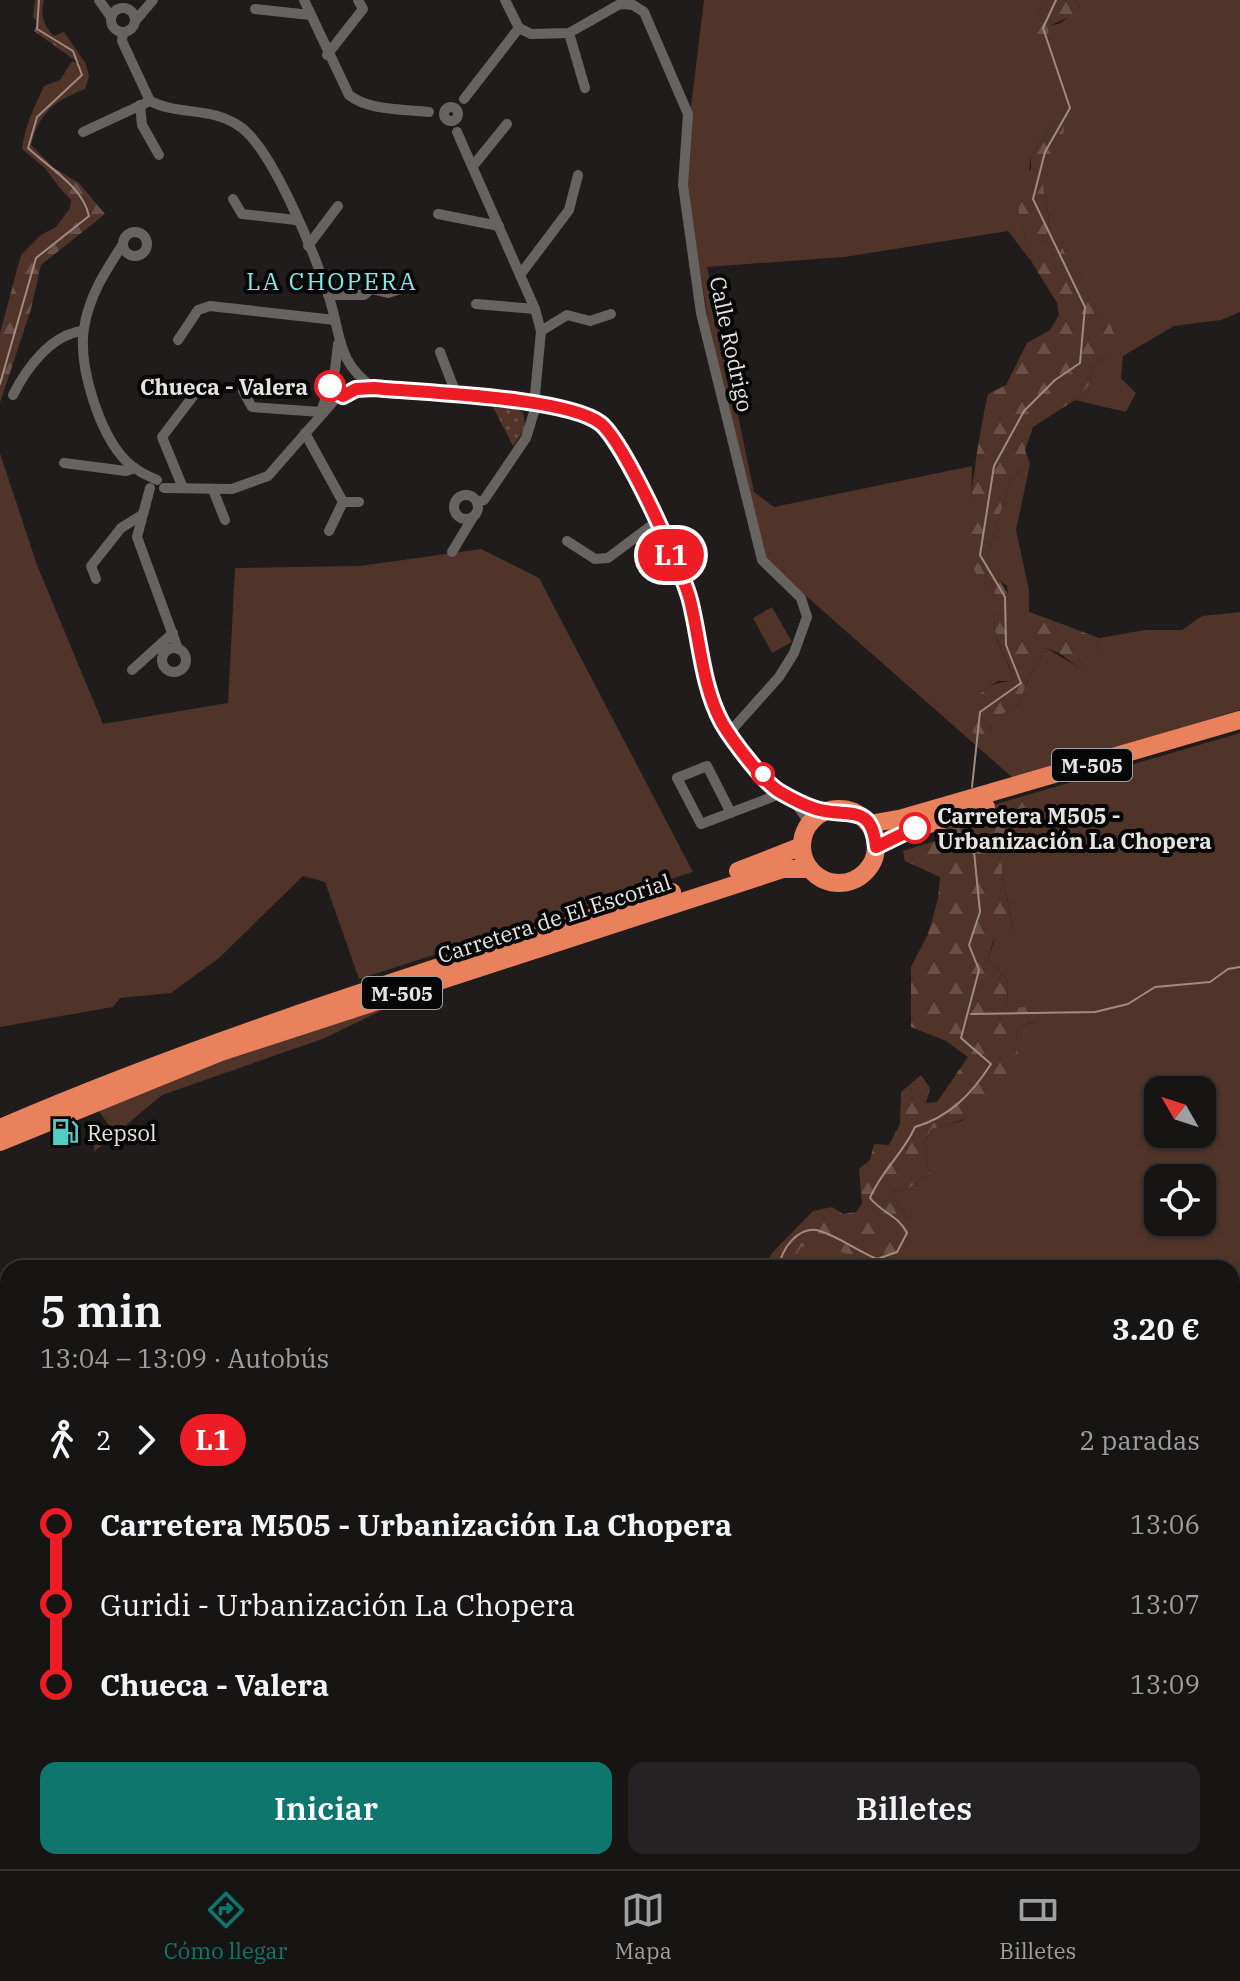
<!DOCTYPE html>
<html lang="es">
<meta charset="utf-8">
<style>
:root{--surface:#171514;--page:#242222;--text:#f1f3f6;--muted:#9e9fa0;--line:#363434;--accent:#0f766e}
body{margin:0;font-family:"IBM Plex Serif",serif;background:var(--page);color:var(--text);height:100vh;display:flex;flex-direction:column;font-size:30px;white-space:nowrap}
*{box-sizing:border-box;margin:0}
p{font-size:26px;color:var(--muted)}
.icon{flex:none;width:44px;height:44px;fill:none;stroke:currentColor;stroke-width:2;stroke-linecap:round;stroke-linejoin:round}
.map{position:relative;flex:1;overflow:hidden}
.drawer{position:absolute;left:0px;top:1260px;width:1240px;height:610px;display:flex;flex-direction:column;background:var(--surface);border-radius:24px 24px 0 0;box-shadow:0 2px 6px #0004,0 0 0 2px var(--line)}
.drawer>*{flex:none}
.badge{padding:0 16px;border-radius:26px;font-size:28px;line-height:52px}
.needle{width:52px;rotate:309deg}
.fabs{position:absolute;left:1144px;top:1076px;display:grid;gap:16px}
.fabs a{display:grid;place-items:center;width:72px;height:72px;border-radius:16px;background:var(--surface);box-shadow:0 2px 6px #0004,0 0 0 2px var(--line);font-size:40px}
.map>.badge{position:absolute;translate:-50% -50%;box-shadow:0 0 0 4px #fff}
.legs{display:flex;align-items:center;gap:12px;height:88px;padding:0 40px;font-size:26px}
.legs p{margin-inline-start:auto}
.overview{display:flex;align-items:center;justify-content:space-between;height:136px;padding:0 40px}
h1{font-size:44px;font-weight:600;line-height:60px}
.primary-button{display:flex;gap:16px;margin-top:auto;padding:16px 40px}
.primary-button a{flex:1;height:92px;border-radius:16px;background:var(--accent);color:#fff;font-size:32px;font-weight:600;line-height:92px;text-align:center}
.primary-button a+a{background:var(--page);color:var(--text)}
ul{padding:0 40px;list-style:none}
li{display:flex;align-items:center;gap:28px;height:80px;font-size:30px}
li i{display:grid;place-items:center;width:12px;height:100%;margin:0 10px;background:currentColor}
li i::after{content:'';width:20px;height:20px;margin:-10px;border:6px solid;border-radius:50%;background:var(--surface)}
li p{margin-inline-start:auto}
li:first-child i{background:linear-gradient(#0000 50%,currentColor 0)}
li:last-child i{background:linear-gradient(currentColor 50%,#0000 0)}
.dock{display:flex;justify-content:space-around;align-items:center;height:112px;border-top:2px solid var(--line);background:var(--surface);font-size:22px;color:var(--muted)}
.dock a{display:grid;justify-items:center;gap:4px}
.dock .current{color:var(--accent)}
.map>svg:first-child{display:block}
</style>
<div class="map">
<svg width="1240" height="1869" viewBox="0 0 1240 1869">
<defs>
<pattern id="forest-firs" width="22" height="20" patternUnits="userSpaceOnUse" patternTransform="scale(2)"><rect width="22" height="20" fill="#503329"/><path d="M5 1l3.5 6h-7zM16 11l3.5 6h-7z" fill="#695048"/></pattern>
<pattern id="park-dots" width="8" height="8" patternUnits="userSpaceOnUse" patternTransform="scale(2)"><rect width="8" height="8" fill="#503329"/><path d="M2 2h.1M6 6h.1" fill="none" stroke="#695048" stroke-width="1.8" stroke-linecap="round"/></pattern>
</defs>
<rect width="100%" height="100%" fill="#1f1c1b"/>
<g fill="#503329" fill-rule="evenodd">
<path d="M704,0H1047L1036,17L1055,62L1048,41L1049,26L1061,23L1080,6L1075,0H1240V312L1221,320L1174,326L1123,356L1121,378L1136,393L1126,412L1075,400L1091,383L1090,371L1108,353L1102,321L1089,307L1080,273L1069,264L1063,248L1048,245C1045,233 1050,224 1048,213C1045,195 1038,181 1045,163C1052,148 1063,142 1063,123H1053L1031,156L1022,225L1031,261L1008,231L844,257L707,267L754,492L774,507L972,466L971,555L976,574L994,592C997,605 993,618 995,632C999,651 1011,663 1012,681H998L981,692L992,731L990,718L1017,708L1031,673L1046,648L1078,667C1094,661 1100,655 1099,638L1145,630H1182L1202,616L1240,612V710L1013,778L764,559L710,334L687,184L691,106Z"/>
<path d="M72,61L83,66L86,64L89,76L85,89C54,101 40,112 31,145L54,168L58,186L46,169L22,149C25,124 34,108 44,86L60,80Z"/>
<path d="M0,453L37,565L103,724L228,703L235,568L360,566L481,549L539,578L693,872L359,979L325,882L303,876L219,958L171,993L120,998L113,1007L0,1027Z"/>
<path d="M1030,464L1016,530L1029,590V612L1046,618L1034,638H1014L1007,586L994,575L987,557L1010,481Z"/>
<path d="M772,607L792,642L772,653L753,618Z"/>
<path d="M1240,733V1365L1232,1369V1268H789L801,1247L826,1245L872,1263L906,1218L890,1192L909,1188L929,1174L924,1145L931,1129L962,1121L1017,1078V1028L1034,1021L1007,1008L1008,981L988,958L994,941L1010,935C1017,909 998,889 1003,861L1022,847L1043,818L1034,793ZM1158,1090H1202V1134H1158ZM1158,1178H1202V1222H1158Z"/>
<path d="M385,998L389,1007L325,1038L162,1095L94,1152V1139L110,1127L98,1110L221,1052Z"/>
<path d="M0,1312L8,1326V1557L0,1561Z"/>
</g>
<g fill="url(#forest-firs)">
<path d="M35,0H44C40,15 43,25 54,36L64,32L86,64L83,66L34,31L38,23L33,17Z"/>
<path d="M1047,0H1075L1080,6L1073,15L1049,26L1048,41L1055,63H1045L1034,32L1036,17Z"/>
<path d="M1053,123H1064L1063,148C1033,163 1044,187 1048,214C1050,224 1045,233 1048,244L1063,248C1067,261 1075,265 1081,275C1092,294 1085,315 1110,324L1115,337L1108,353L1090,371L1091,383L1075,400L1033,427L1025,450L1030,464L1010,481L987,557L1013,603L1014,638H1034L1046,618L1099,638C1100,656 1094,662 1078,667L1059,653L1046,648L1031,673L1017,708L991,718L992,737L977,736L971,730C972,700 979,683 1012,681C1011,662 999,650 995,631C993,618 997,605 994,592C988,586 980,580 976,574C959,544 980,429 988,394L1006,385L1027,343L1050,330L1059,315L1057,303L1031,261L1019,214L1018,192L1031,168V156Z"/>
<path d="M54,168L79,183L105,214L41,265L31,309L0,403V333L21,255L41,235L56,227L70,208L71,200L58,186Z"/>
<path d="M1034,793L1043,818L1022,847L1003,862C998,889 1017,910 1010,936L993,941L988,958L1008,981L1007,1008L1027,1007L1035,1020L1017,1028C1016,1041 1020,1070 1017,1079C1006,1110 958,1122 931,1129L924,1145L929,1174L909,1188L890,1192L906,1218L909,1241L891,1264C856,1263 841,1244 801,1247L789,1268H763L772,1253L813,1211L832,1207L843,1214L856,1212L862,1204L859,1169L870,1160L874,1144L889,1145L900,1124L901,1092L921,1075L930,1088L926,1103L937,1102L968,1057L946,1041L911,1027V967L928,934L938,899L940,877L905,861L903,851L938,840L933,823Z"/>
<path d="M1237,1365H1240L1239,1410L1232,1405V1369Z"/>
</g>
<path fill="url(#park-dots)" d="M493,407L518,409L523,413L526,428L513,446Z"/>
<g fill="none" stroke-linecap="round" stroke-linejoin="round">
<g stroke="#a18a81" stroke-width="2">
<path d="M0,384L36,258L89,216C83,187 48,167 28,148L37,117L82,75L73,51L37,29L39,0"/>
<path d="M972,787L980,712L1021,683L1006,645L1005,597L980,555L994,466L1024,411L1055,380L1080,363L1085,307L1033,199L1045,152L1070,108L1043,28L1056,0"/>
<path d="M971,1014L1095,1012L1128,1004L1155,987L1210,982L1228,969L1240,967"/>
<path d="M779,1268C780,1250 799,1224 820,1231C839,1237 858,1251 877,1259L897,1252L907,1233C898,1215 882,1213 870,1198C881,1171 903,1154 915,1127C949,1117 971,1095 991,1064L961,1038L979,970L969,945L980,912L971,821"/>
<path d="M1,1598L8,1618"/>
<path d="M1232,1790L1240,1783"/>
<path d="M419,1862L420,1869"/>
<path d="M912,1862H944"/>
<path d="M91,1869L92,1862"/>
<path d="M523,1869L525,1862"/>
<path d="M632,1869L649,1862"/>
</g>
<g stroke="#666361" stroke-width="10">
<path d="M99,0L111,17"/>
<path d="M304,0L349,95C369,111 405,109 429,112"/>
<path d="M505,0L519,28L531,34L569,33L620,4L633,5L644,12L688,114L683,185L701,313L762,560L801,598L807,617L794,653L779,677L729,733"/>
<circle cx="123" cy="20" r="12"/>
<path d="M255,9L310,15"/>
<path d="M136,20L153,0"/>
<path d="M123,32L122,41L150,101"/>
<path d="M569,33L585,88"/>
<path d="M327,55L363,9L358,0"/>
<path d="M464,99L519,28"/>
<path d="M140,105L142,125L159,155"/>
<circle cx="451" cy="114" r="7"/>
<path d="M83,132L150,101C179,116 213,106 242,128C274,153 314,253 328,294C342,335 335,361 374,388"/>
<path d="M457,132L535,309L541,331L535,395"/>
<path d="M473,166L507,124"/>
<path d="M233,199L242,214L296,220"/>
<path d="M438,214L499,226"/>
<circle cx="135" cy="244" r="12"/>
<path d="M123,244C106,270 89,296 84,328C78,366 99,433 126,461C135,470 146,475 157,480"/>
<path d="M308,246L338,206"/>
<path d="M520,275L569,210L578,175"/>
<path d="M328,295H364L371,289L388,293L404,288"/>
<path d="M476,304L535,309"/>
<path d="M541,331L567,315L590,321L611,314"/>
<path d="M178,340L198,310L210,306L335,320"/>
<path d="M440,352L457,396"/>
<path d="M356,389L556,406L596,420L625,452L689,596L710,689L729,733L777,790L827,812"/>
<path d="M243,391L252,407L321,412"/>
<path d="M13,395C26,369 51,334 83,331"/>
<path d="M322,409L335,370L338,344"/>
<path d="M305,433L343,502L329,531"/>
<path d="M64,463L126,471L135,468"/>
<path d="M150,488L137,537L178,649"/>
<path d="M164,488L232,489L268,476L339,395"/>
<path d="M183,488L162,437L197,391"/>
<path d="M213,490L225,520"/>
<circle cx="466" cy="507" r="12"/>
<path d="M343,502H359"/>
<path d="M477,502L484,500L526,438L534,412"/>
<path d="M567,541L595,559L608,558L656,522"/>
<path d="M452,552L473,517"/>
<path d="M96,579L91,566L121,528L142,515"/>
<circle cx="174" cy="660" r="12"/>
<path d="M132,670L173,633"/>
<path d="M794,801L810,824"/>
<path d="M731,813L707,766L677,778L701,824L772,797L781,793"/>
</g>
<g stroke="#e9825c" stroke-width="18">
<circle cx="839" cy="846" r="37"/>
<path d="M869,824L903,818L1240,720"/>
<path d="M876,847L903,832L986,807"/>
<path d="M738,871L802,846"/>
<path d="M0,1128C218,1034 446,965 672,892"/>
<path d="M0,1142L221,1052L783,869H810"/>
</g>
</g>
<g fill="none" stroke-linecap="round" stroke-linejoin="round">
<g stroke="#fff" stroke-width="18">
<path id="line-1" d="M330,386L343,396L356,389L374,388C424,393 565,397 600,423C623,440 682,569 690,600C700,639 702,687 722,723C732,740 764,783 780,792C792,799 812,809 825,811C852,816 872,806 876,847L915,828"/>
</g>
<use href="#line-1" stroke="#ee1c25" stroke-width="12"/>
</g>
<defs>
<g id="fuel-bare" transform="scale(2.16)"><path d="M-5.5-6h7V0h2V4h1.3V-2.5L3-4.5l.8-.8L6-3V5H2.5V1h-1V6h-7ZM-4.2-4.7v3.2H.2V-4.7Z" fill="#54cdc7" stroke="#080707" stroke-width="2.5" paint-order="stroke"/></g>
</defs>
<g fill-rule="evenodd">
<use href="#fuel-bare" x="65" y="1132"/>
</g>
<g fill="#fff" stroke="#ee1c25" stroke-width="4">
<circle cx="330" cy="386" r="14"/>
<circle cx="763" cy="774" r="10"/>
<circle cx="915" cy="828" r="14"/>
</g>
<g text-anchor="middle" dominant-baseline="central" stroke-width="8" stroke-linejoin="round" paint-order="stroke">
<g fill="#080707" stroke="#a3a2a1" stroke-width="2">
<rect x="1052" y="749" width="80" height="32" rx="6"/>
<rect x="362" y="977" width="80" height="32" rx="6"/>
</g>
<g font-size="20" font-weight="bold" fill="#e6e4e3">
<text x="1092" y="765">M-505</text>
<text x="402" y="993">M-505</text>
</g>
<g font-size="22" fill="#e6e4e3" stroke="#080707">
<text transform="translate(732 344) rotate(78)">Calle Rodrigo</text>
<text transform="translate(554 918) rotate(-18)">Carretera de El Escorial</text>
</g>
<g font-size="22" font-weight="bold" fill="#e6e4e3" stroke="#080707" text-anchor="end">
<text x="308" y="386">Chueca - Valera</text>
<text x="937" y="815" text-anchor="start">Carretera M505 -<tspan x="937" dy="25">Urbanización La Chopera</tspan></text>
</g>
<g font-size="22" fill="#e6e4e3" stroke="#080707" text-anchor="start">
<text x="87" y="1132">Repsol</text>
</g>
<g font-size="24" letter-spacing="2" fill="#80ebe5" stroke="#080707">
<text x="332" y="281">LA CHOPERA</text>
</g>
</g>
</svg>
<div class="fabs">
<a><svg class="needle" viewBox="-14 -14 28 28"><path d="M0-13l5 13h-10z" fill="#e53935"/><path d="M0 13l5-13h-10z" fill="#9e9fa0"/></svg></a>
<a><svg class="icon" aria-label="locate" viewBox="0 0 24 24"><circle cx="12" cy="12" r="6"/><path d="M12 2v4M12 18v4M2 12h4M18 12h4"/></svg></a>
</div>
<b class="badge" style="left:671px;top:555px;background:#ee1c25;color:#fff">L1</b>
<section class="drawer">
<div class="overview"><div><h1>5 min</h1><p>13:04 – 13:09 · Autobús</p></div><b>3.20 €</b></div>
<div class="legs"><svg class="icon" aria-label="walk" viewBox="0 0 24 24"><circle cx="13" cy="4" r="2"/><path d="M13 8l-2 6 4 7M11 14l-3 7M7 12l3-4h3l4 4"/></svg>2<svg class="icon" aria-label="forward" viewBox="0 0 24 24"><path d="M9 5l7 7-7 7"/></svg><b class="badge" style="background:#ee1c25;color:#fff">L1</b><p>2 paradas</p></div>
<ul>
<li><i style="color:#ee1c25"></i><b>Carretera M505 - Urbanización La Chopera</b><p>13:06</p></li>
<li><i style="color:#ee1c25"></i><span>Guridi - Urbanización La Chopera</span><p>13:07</p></li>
<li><i style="color:#ee1c25"></i><b>Chueca - Valera</b><p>13:09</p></li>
</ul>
<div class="primary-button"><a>Iniciar</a><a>Billetes</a></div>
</section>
</div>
<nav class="dock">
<a class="current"><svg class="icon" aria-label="directions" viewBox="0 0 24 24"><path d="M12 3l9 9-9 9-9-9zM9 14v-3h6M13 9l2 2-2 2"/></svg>Cómo llegar</a>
<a><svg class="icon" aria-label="map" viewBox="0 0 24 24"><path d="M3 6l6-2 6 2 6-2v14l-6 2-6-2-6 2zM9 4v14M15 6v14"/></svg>Mapa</a>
<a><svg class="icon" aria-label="tickets" viewBox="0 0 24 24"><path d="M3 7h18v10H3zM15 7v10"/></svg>Billetes</a>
</nav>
